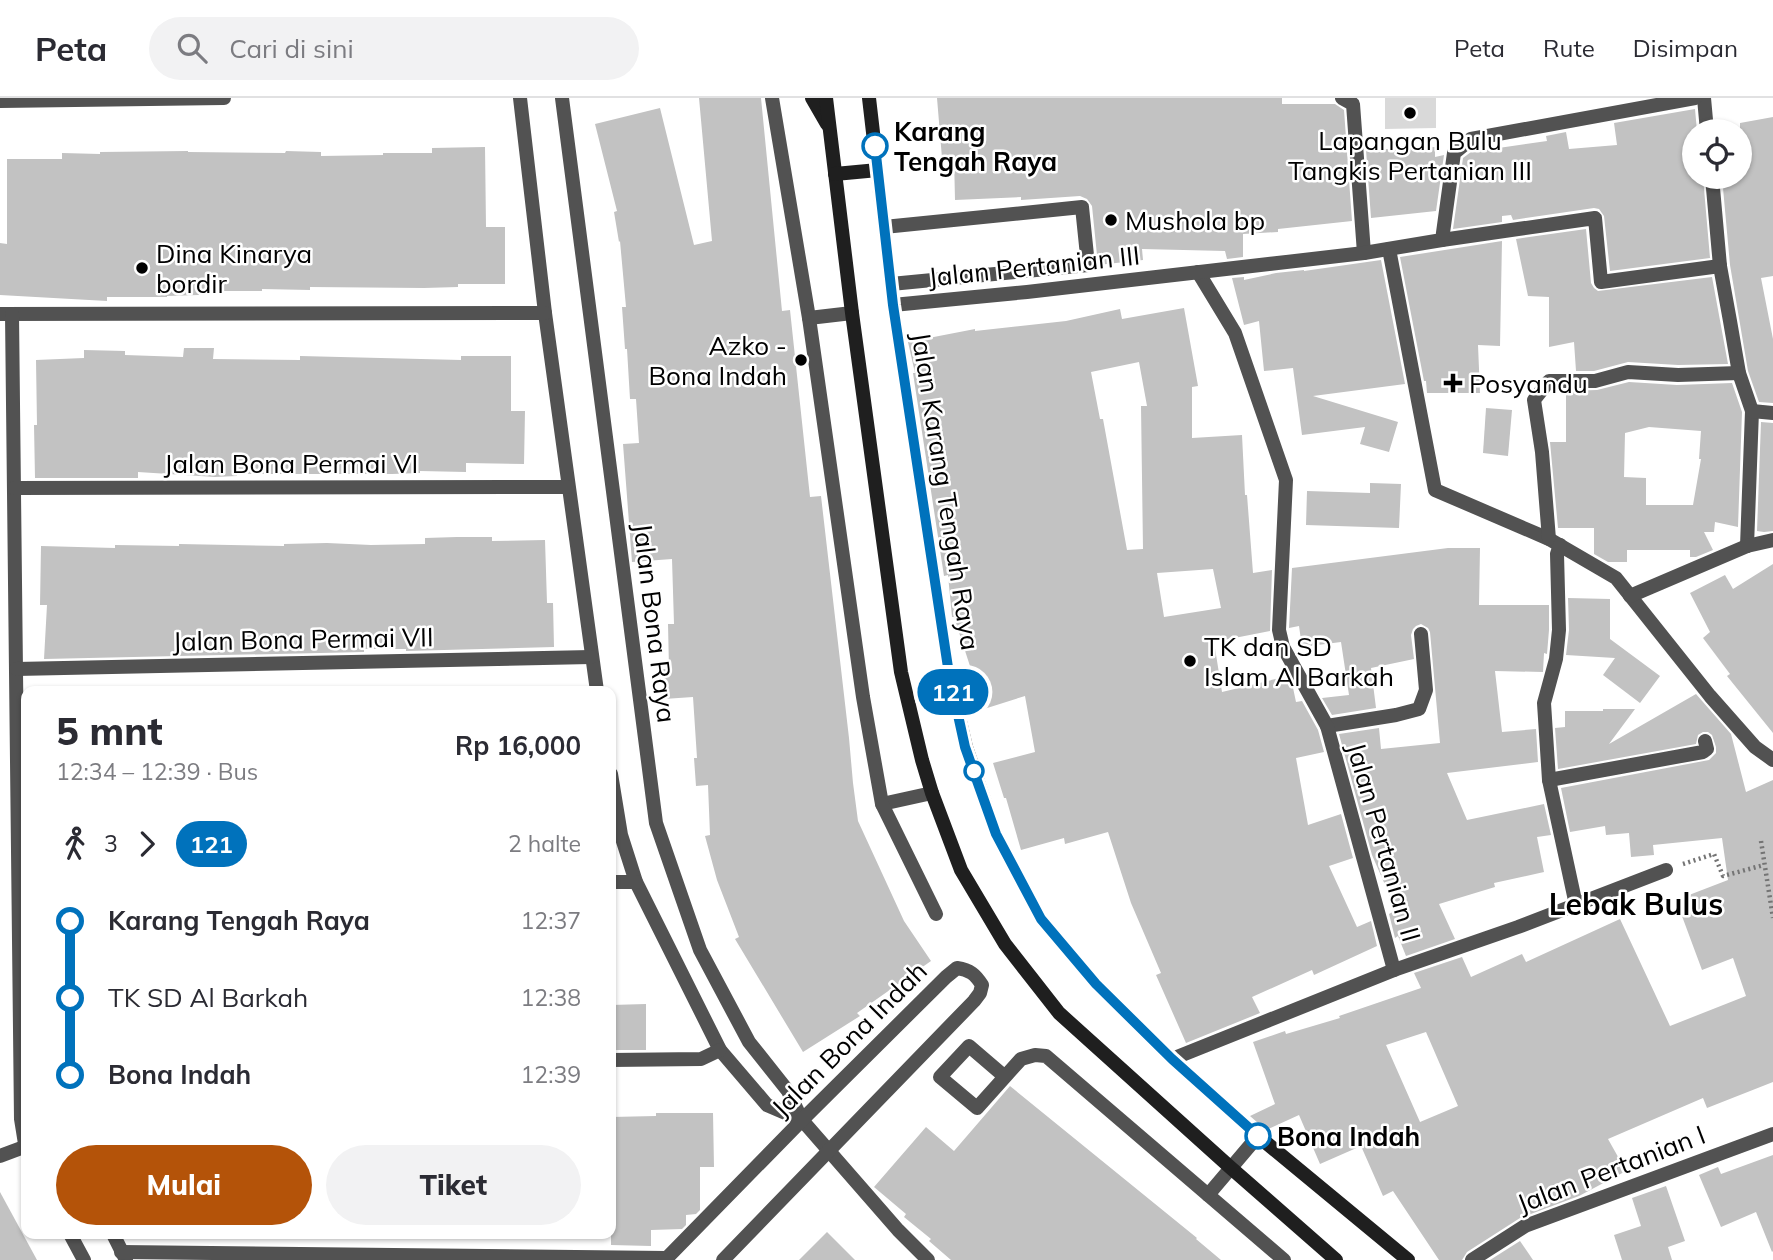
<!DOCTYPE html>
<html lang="id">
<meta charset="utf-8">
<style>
:root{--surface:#fff;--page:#f2f2f3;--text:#2b2b33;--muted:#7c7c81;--line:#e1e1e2;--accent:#b45309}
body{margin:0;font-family:Mulish,sans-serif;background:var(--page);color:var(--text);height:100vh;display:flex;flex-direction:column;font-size:26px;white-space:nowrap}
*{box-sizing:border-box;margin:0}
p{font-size:23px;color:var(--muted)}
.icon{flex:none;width:38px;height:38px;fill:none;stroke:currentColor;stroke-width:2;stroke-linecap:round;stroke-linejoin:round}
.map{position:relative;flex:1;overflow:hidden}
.drawer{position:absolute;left:21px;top:588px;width:595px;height:553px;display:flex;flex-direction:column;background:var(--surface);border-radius:14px;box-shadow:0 2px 5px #0004}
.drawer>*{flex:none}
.badge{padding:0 14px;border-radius:23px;font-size:24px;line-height:46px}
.fabs{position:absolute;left:1682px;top:21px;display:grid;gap:14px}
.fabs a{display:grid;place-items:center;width:70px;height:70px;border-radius:50%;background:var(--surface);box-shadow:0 2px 5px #0004;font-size:35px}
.map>.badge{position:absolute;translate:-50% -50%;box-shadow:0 0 0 4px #fff}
.legs{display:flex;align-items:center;gap:10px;height:77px;padding:0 35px;font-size:23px}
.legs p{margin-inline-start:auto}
.headline{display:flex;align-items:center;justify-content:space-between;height:119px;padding:0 35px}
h1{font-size:38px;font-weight:800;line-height:52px}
.primary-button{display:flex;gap:14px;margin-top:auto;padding:14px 35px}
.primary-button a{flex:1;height:80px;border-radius:42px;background:var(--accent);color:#fff;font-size:28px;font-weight:800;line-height:80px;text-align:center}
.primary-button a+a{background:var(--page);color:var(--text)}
ul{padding:0 35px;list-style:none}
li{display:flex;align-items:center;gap:24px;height:77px;font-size:26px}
li i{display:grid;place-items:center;width:10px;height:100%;margin:0 9px;background:currentColor}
li i::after{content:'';width:18px;height:18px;margin:-9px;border:5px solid;border-radius:50%;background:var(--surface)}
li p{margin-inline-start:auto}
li:first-child i{background:linear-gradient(#0000 50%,currentColor 0)}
li:last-child i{background:linear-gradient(currentColor 50%,#0000 0)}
header{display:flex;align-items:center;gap:42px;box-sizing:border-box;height:98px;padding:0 35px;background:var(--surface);border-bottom:2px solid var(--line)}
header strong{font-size:33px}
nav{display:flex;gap:38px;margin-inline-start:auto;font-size:24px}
.search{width:490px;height:63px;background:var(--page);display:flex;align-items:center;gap:18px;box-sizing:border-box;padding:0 24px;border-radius:38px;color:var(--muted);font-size:26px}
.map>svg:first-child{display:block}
</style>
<header>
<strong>Peta</strong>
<div class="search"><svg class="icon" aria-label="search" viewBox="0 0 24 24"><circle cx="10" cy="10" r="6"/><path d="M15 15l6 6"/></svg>Cari di sini</div>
<nav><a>Peta</a><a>Rute</a><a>Disimpan</a></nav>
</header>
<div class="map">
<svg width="1773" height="1162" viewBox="0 0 1773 1162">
<rect width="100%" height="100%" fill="#fff"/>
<path fill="#d9d9d9" d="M1385,0H1436V30L1385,31Z"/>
<g fill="#c2c2c2" fill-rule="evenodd">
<path d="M699,0H761L782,213L790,212L810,399L821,398L849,640L853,685L858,723L904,823L931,863L857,915L860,918L803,954L735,841L739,839L717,782L705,738L710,737L708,687L696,688L694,660H697L693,599L664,601L662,571H669L668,526H674L672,461L632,464L623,346L639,345L636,301H630L627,251H625L622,209H626L620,143L619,144L614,114L617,113L595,26L660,10L694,147L712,143Z"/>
<path d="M937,0H1282V6H1335L1344,12L1352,123L1278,131V134L1243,136V159L1227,161L1225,153L1142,151L1143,162L1098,167L1092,108L1087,101L1080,98L1021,102V99L955,102L954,59L942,60Z"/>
<path d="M1695,11L1697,33H1694V79H1703L1710,160L1610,173L1604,118L1599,111L1594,110L1513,122L1511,117L1502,118V124L1453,131L1463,60L1471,54L1547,43L1546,38L1566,34L1569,51L1617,47L1614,25Z"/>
<path d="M1773,19V178L1761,180L1773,241V305L1759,304L1748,273L1730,167L1722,79H1740V25Z"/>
<path d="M485,49L486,129H505V186H458V189L424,190L310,189V192L262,191V193H199V197L167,198V199H107V203L0,197V145L7,146V61H62V55L100,56V54L188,53V54L285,55L286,53L321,54V58L383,57V55H432V50Z"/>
<path d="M1435,49V59L1444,57L1436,113L1371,120L1366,52Z"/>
<path d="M1586,131L1591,185L1594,190L1598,193L1712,179L1728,266L1678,267L1628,264L1594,273H1576L1574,244L1549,249V199L1528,198L1516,141Z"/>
<path d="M1502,143L1500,248L1478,247L1480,295H1427L1426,283H1424L1400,159Z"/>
<path d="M1381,162L1405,286L1313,298L1398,324L1389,354L1360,346L1365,329L1302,337L1293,270L1264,273L1259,223L1244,227L1232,180L1244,179V182L1276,175L1304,172V173Z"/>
<path d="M1184,210L1198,288L1192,289V340L1242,337L1245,397H1247L1253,475L1272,472L1270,533L1214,544L1222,594L1288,578L1292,585L1296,604L1302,603L1318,632L1324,654L1296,660L1308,727L1341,716L1353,760L1329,768L1357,829L1371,823L1377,848L1314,877L1312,872L1252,899L1260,915L1186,945L1156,877L1161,875L1131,805L1108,734L1065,746L1064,740L1021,752L1006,700H1004L993,665L1035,654L1025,598L984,611L954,519H952L948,477L944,478L913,275H915L908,244L975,231V233L1066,223L1120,211L1122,221ZM1139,264L1147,308H1141L1143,451L1127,452L1103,321H1100L1091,274ZM1213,471L1221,510L1164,519L1157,475Z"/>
<path d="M184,250H214L213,261L300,262V258L461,262V258H511V313H525L524,366L466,365V374L420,373V375L392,376H237V378L215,379L138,374V380H35L34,327H37L36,262L84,260V252L125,253V257L183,259Z"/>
<path d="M1629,284L1677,287L1732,285L1742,314L1738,429L1715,424L1714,434H1704L1713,452L1696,459H1690V452H1627V464H1608L1594,456V430H1558L1550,344H1566V293L1597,292ZM1649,329L1701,333L1699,361H1701L1693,407H1646V380L1624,379L1625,335Z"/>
<path d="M1486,310L1512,312L1508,358L1483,355Z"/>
<path d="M1761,324L1773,325V433L1764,434L1757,433Z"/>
<path d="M1370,385L1401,386L1399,430L1306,427L1307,393L1370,395Z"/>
<path d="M457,439H492V443L545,442L547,505H553L554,549L406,553V551H364V554L44,561L47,507H40L41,448L115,450V447L179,448V446L284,448V446L327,445L371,447L425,446V440Z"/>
<path d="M1448,450H1480L1479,507H1549V532L1547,556L1544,555L1543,574L1495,573L1502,634L1536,631L1538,664L1447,675L1467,722L1544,706L1551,737L1537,739L1544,774L1494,785L1495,789L1439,806L1455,841L1406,858L1398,838L1395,840L1389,816L1396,812L1372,757L1339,636L1379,630L1381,651L1440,645L1430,534L1428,530L1421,526L1416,528L1413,531L1411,537L1414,561L1371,570L1376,610L1332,617L1322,600L1349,597L1341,544L1302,549L1299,528L1289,530L1292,470Z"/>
<path d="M1773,466V635L1727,578L1730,576L1703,540L1710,534L1690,495L1725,477L1733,491Z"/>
<path d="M1568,500L1610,501V541L1660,578L1640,605L1603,577L1615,560L1566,557L1569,532Z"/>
<path d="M1696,596L1731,636L1746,694L1773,682V984L1707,1010L1703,1000L1608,1041L1626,1073L1579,1098L1520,1120L1467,1154L1462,1162H1439L1393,1093L1383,1098L1361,1048L1320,1066L1299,1017L1266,1032L1250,1018L1275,1006L1253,944L1285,933L1286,936L1340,920L1339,918L1421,890L1414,875L1462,859L1471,879L1522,856L1526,864L1620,821L1670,928L1746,898L1733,860L1702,872L1676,802L1728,782L1722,740L1653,747L1654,757L1631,759L1629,735L1606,737L1605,728L1570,734L1561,690L1709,662L1716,655V649L1712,637L1708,634H1703L1698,637L1696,646L1558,671L1555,630L1565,629V613H1603V611H1635L1609,646ZM1426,934L1458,1008L1420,1024L1386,947Z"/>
<path d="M646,906V952H611V907Z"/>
<path d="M1010,988L1197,1140L1196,1141L1221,1162H951L929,1143L931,1141L904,1119L906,1116L874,1089L926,1029L954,1053Z"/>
<path d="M656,1015H713L714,1069H700V1112L696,1116L686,1117V1127L682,1131L651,1132V1148L611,1147V1019L656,1018Z"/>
<path d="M1773,1057V1153L1772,1154L1756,1114L1721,1129L1699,1077L1718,1069L1721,1076Z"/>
<path d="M1666,1088L1685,1143L1668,1149L1672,1162H1622L1614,1137L1641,1128L1632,1100Z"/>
<path d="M0,1094L37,1162H0Z"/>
<path d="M827,1134L855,1162H799Z"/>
<path d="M1520,1143L1533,1162H1490Z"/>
</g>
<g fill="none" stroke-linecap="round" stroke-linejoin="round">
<g stroke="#747474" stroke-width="4.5" stroke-dasharray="2 3.5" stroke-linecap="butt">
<path d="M1761,743L1773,820"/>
<path d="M1683,766L1714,756L1723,778L1764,767"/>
</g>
<g stroke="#525252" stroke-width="14">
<path d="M772,0L809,220"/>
<path d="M884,129L1082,109L1088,167L891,186"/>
<path d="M852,215L809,220L863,599L882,706L932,695"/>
<path d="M882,706L936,816"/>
<path d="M1004,978L969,948L940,979L977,1010L1021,961L1035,957L1046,958L1284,1162"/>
<path d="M1208,1097L1258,1038"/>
</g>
<g stroke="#525252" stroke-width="14">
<path d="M520,0L545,215L597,593"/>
<path d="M562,0L656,725L700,852L749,944L788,993L802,1022L898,1132L928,1162"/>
<path d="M1342,0L1353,6L1364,155"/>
<path d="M1704,0L1707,33"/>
<path d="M0,3L224,0"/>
<path d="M1712,79L1720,168L1730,223L1739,275L1752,313L1747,448"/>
<path d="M1442,142L1595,120L1601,184L1720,168"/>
<path d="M1389,151L1435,392L1549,441L1616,480L1710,598L1755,649L1773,662"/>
<path d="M1198,174L1235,235L1286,382L1279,532L1283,549L1327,628L1396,617L1419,611L1426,592L1421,536"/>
<path d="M893,207L1027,194L1364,155L1442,142L1454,55L1471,41L1695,0"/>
<path d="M0,216L545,215"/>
<path d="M12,216L21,1021L26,1052"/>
<path d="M1752,313L1773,315"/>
<path d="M14,390L568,389"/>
<path d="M1549,441L1542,354L1534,302L1549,283H1595L1628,274L1678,277L1739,275"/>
<path d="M1630,498L1747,448L1773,442"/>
<path d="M16,571L591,559"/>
<path d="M1327,628L1394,872"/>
<path d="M611,676L621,737L636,784L720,952L767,1007L802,1022"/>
<path d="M1549,682L1544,605L1556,561L1559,532L1557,456L1560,447"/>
<path d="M611,784H636"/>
<path d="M1576,807L1549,682L1703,654L1707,651L1705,643"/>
<path d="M1172,961L1394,872L1518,829L1666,772"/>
<path d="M611,962L701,961L720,952"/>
<path d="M0,1058L24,1049"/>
<path d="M70,1136L84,1162"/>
<path d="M113,1136L126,1162"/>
<path d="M121,1154L666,1160"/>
<path d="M665,1162L802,1022L946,879L957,870C970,872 975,876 982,887L980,895L974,903L723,1162"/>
<path d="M1472,1162L1525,1128L1773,1036"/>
</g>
<g stroke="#1f1f1f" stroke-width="14">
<path d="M812,0L827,26"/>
<path d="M826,0L852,215L901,574L922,662L932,695L961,772L1005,846L1059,915L1231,1070L1336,1162"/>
<path d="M869,0L893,207L949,576L966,649L996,736L1041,821L1096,886L1172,961L1258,1038L1408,1162"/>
<path d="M835,76L878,72"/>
</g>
</g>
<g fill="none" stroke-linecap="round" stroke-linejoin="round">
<g stroke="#fff" stroke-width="16">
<path id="line-1" d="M875,48L893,207L949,576L965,649L996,736L1041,821L1096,886L1172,961L1258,1038"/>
</g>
<use href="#line-1" stroke="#0072bc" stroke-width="10"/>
</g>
<g fill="#000" stroke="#fff" stroke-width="2.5">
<circle cx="1410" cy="15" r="7"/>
<circle cx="1111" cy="122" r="7"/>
<circle cx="142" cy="170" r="7"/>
<circle cx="801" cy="262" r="7"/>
<path d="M1449.5 274.5h7v7h7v7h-7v7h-7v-7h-7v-7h7z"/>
<circle cx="1190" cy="563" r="7"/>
</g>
<g fill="#fff" stroke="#0072bc" stroke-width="3.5">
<circle cx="875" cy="48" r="12"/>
<circle cx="974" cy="673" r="9"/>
<circle cx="1258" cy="1038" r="12"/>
</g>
<g text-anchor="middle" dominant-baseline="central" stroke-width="5" stroke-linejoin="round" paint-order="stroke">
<g font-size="26" font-weight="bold" fill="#000" stroke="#fff" text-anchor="start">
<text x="894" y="33">Karang<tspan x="894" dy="30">Tengah Raya</tspan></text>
<text x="1277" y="1038">Bona Indah</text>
</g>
<g font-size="26" fill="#000" stroke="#fff" text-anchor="start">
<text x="1410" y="42" text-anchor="middle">Lapangan Bulu<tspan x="1410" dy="30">Tangkis Pertanian III</tspan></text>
<text x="1125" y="122">Mushola bp</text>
<text x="156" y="155">Dina Kinarya<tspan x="156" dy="30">bordir</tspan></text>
<text x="787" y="247" text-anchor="end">Azko -<tspan x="787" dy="30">Bona Indah</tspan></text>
<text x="1469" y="285">Posyandu</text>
<text x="1204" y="548">TK dan SD<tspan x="1204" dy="30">Islam Al Barkah</tspan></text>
</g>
<g font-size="26" fill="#000" stroke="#fff">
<text transform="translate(1034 168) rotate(-6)">Jalan Pertanian III</text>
<text x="291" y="365">Jalan Bona Permai VI</text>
<text transform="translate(946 393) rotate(81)">Jalan Karang Tengah Raya</text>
<text transform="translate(655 525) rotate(83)">Jalan Bona Raya</text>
<text transform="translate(303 541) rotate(-1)">Jalan Bona Permai VII</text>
<text transform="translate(1384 744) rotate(74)">Jalan Pertanian II</text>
<text transform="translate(849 941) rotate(-45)">Jalan Bona Indah</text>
<text transform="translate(1611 1071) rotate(-21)">Jalan Pertanian I</text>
</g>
<g font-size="30" font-weight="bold" fill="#000" stroke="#fff">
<text x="1636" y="806">Lebak Bulus</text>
</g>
</g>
</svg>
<div class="fabs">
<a><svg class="icon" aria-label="locate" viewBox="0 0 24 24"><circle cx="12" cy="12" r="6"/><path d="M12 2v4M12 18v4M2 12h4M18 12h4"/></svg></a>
</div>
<b class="badge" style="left:953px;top:594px;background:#0072bc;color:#fff">121</b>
<section class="drawer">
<div class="headline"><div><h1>5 mnt</h1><p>12:34 – 12:39 · Bus</p></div><b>Rp 16,000</b></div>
<div class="legs"><svg class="icon" aria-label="walk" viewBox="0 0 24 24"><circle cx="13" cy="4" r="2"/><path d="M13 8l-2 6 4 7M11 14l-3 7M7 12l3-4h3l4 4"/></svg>3<svg class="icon" aria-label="forward" viewBox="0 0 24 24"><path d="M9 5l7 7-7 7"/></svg><b class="badge" style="background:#0072bc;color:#fff">121</b><p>2 halte</p></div>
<ul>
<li><i style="color:#0072bc"></i><b>Karang Tengah Raya</b><p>12:37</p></li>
<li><i style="color:#0072bc"></i><span>TK SD Al Barkah</span><p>12:38</p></li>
<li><i style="color:#0072bc"></i><b>Bona Indah</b><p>12:39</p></li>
</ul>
<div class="primary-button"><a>Mulai</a><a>Tiket</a></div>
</section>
</div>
